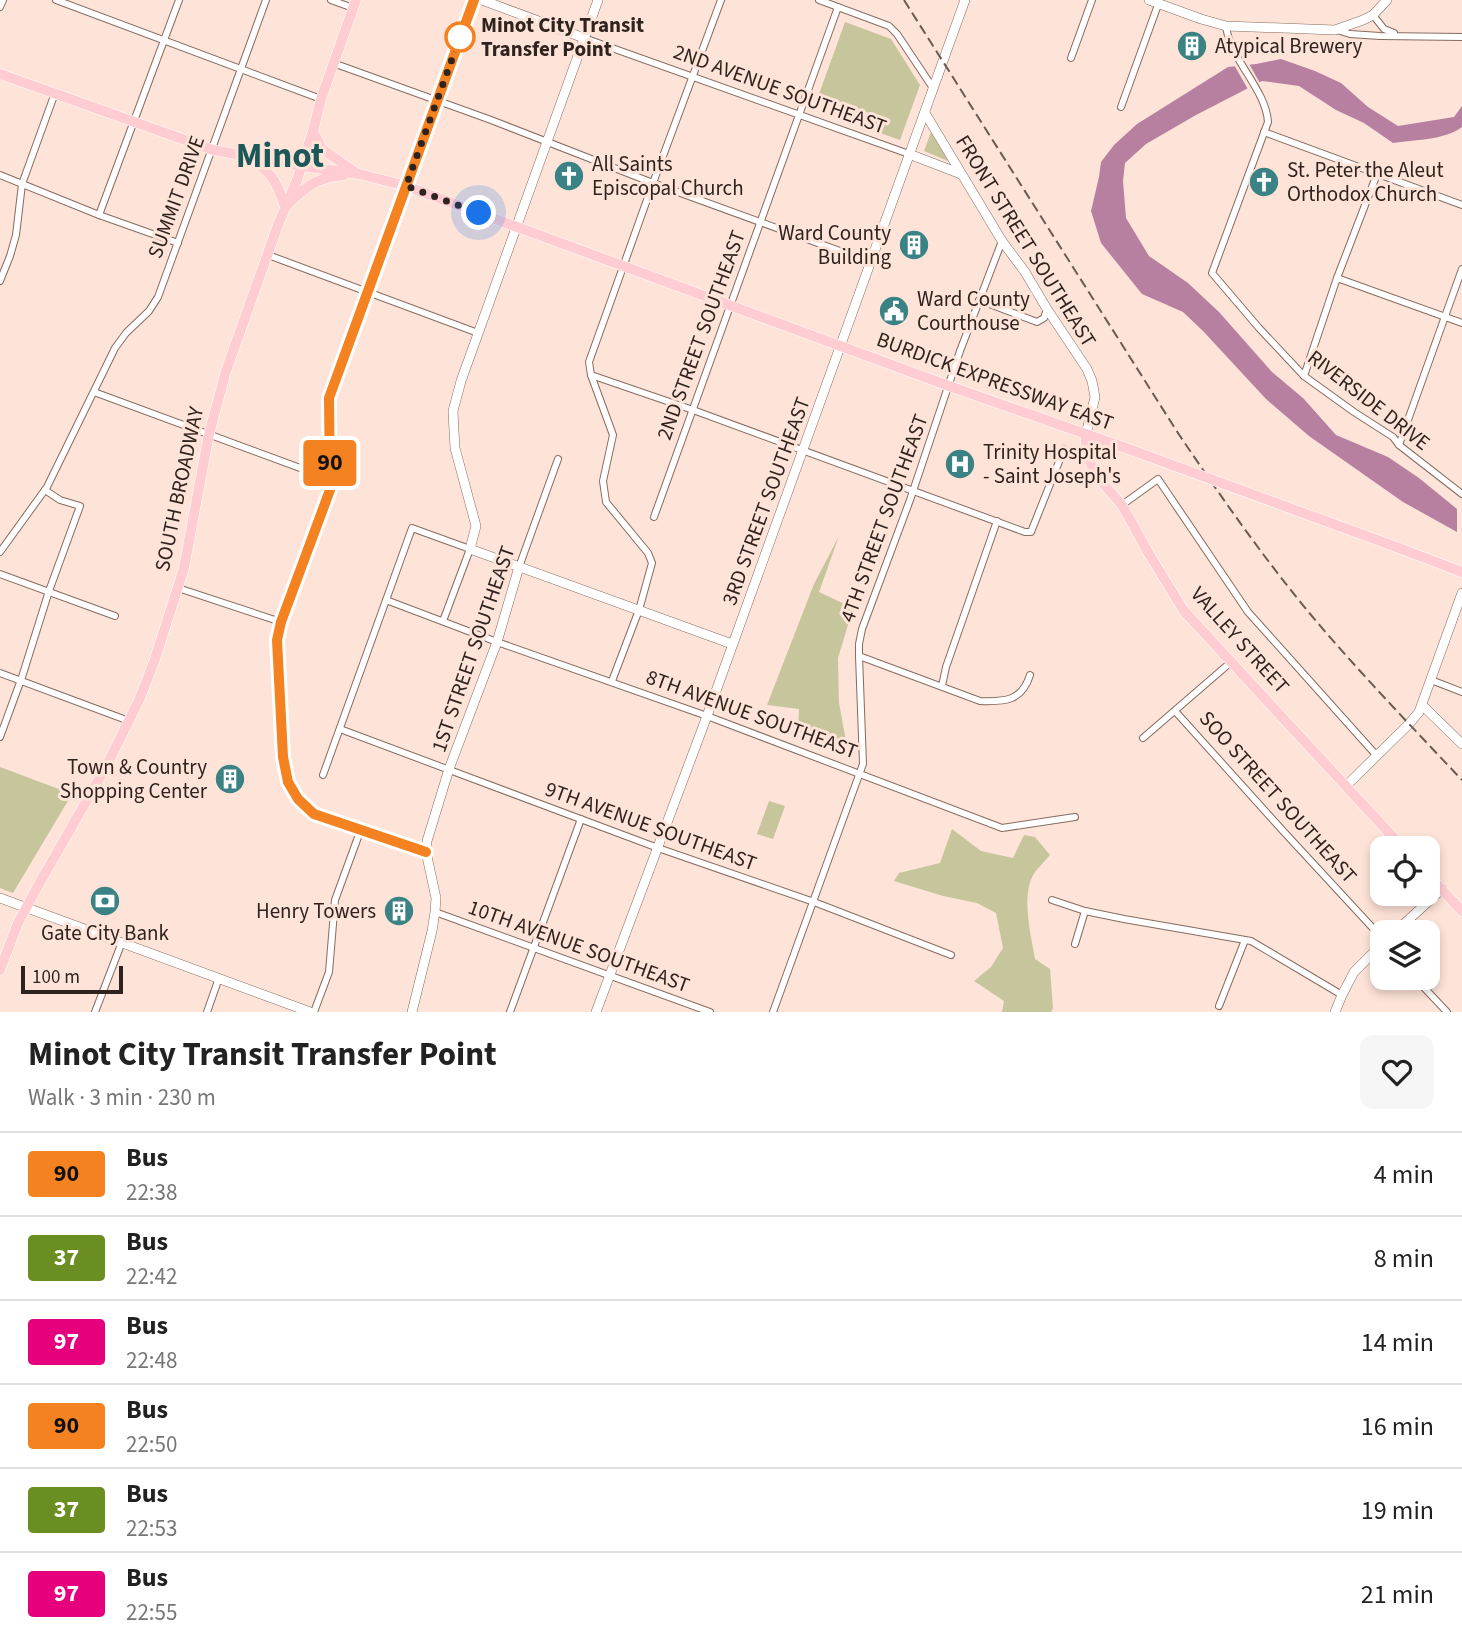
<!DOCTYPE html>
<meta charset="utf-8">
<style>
:root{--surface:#fff;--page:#f6f6f6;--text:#222;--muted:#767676;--line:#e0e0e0}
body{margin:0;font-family:"Source Sans 3",sans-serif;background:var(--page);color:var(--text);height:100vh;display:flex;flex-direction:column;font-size:26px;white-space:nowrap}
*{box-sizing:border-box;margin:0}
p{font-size:23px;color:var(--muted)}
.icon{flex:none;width:38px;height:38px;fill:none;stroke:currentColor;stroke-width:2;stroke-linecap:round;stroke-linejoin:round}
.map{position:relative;height:1012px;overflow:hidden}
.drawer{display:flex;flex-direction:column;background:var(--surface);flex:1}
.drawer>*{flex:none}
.badge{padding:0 14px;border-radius:5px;font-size:24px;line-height:46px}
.buttons{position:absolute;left:1370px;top:836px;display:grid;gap:14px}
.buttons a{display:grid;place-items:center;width:70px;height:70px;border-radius:14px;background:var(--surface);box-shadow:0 4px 10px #0003;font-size:35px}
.scale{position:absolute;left:21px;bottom:18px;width:102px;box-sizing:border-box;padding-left:7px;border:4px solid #2f231e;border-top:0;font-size:19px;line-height:24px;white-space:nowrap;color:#2f231e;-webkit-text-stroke:5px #fee3d8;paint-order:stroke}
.you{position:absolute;width:35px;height:35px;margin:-18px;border:5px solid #fff;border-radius:50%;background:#1a73e8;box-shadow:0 0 0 10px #1a73e833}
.map>.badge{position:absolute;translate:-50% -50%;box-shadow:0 0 0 4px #fff}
.round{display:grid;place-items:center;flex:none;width:74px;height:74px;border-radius:14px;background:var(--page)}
.summary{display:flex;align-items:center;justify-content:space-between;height:119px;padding:0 28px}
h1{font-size:33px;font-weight:700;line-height:52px}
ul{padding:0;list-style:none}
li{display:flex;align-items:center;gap:21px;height:84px;padding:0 28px;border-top:2px solid var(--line)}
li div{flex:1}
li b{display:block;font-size:26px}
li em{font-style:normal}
li .badge{min-width:77px;font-weight:700;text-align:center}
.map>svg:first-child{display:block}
</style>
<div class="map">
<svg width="1462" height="1012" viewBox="0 0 1462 1012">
<rect width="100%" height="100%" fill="#fee3d8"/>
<g fill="#c7c59c">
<path d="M845,22L891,39L920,85L900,140L869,129L874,115L819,94Z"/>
<path d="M931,132L948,161L924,151Z"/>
<path d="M839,536L819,592L853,608L838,658L839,703L847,747L798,732L799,709L767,705L814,584Z"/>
<path d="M0,767L72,794L13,893L0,888Z"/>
<path d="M769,801L785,806L773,839L757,834Z"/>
<path d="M952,829L981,851L1013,858L1024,835L1035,837L1050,855C1045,861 1040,866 1035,872C1020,894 1031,935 1035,959L1050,969L1053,1008L1051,1012H1002L1004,1001L974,981L991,967L1003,948L996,913L977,903L943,896L894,881L899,873L940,863Z"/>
</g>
<path fill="#b780a1" d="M1281,59L1315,71L1341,83L1368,107L1398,126L1454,117L1462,106V127C1446,140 1413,140 1393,143L1364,123L1336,110L1299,86L1262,81L1196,115L1146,144L1125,163L1123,181L1126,218L1149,256L1188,283L1219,312L1272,372L1303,398L1336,435L1388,457L1419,478L1457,509V532L1403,502L1309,436L1266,399L1203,331L1183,312L1142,294L1101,243L1091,211L1099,177L1101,162L1114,145L1137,124L1228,67L1256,64Z"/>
<path fill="#fee3d8" d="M1248,62L1261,85L1249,91L1233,63Z"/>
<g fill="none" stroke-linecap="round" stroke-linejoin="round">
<g stroke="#876b5f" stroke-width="8">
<g id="street">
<path d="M56,0L321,99"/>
<path d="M331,0L353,8"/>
<path d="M819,0L889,26L897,34L933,88"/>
<path d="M0,7L3,0"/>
<path d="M1373,15L1384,29L1394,33"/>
<path d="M1226,26C1230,60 1266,89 1268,122L1212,273L1259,328L1304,376L1354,412L1393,437L1399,445L1462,494"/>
<path d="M1337,30L1350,34L1380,36L1462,37"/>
<path d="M584,38L909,154"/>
<path d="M1071,58L1092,0"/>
<path d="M333,63L491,120L653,183L870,262"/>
<path d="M1121,107L1159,2"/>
<path d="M1264,132L1462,205"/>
<path d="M0,175L99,215L178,243"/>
<path d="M406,186L474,0"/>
<path d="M99,215L179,0"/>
<path d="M268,255L478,333"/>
<path d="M1337,278L1462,323"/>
<path d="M0,281L10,256L16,235L22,184L55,93"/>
<path d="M979,300L1037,322L1044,318L1047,309"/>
<path d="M591,375L693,410L1025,532H1031L1064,449"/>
<path d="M1304,376L1337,278L1377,174"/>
<path d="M94,392L330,479"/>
<path d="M1399,445L1462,269"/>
<path d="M1122,505L1158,479L1248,612L1377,756"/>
<path d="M654,517L838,7"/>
<path d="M0,552L47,487L115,348L126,333L149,311L158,297L266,0"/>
<path d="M519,567L558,459"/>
<path d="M0,574L115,616"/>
<path d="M178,588L281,622"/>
<path d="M386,600L497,642L707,716L1002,828L1075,817"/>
<path d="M859,656L980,701C1005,702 1022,701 1030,675"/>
<path d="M0,673L129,721"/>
<path d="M1431,680L1462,692"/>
<path d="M612,681L639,610L652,563L648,553L606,502L603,481L613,435L591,375L589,362L653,183L721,0"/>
<path d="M942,686L946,667L997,521"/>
<path d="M1175,711L1284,832L1382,938"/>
<path d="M340,729L658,848L814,902L951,955"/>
<path d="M0,737L22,677L49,591L80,506L60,500L45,490"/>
<path d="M1143,738L1231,662"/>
<path d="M323,775L412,528L470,549L443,621"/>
<path d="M1052,900L1085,911L1124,919L1251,941L1342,995"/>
<path d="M435,912L710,1012"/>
<path d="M1075,944L1085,911"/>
<path d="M1415,978L1447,1012"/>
<path d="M1219,1006L1245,940"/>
<path d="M95,1012L122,942"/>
<path d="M207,1012L219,978"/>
<path d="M314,1012L329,972L335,900L361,829"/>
<path d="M510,1012L581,819"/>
<path d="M773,1012L863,764L859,656V644L862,629L910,500L960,351L1002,241"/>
</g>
</g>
<g stroke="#876b5f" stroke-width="10">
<g id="secondary">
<path d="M482,0L584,38"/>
<path d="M598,0L461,381L453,411L454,431L455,448L476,526L470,549L732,644"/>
<path d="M1149,0L1201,19L1226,26L1335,30L1363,20L1373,15L1387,0"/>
<path d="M925,113L1002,241L1025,272L1047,309L1087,369L1092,381L1095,397L1086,434"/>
<path d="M909,154L961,174"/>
<path d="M406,186L329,398L330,490L281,622L277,640L278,683L283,757L288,782L298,799L314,814L426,852"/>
<path d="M1422,705L1462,744"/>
<path d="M1346,786L1409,724L1419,712L1462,593"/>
<path d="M0,898L310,1012"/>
<path d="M1394,933L1442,889"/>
<path d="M412,1012L432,931L435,912L436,898L426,852L427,841L449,769L497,642L519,567"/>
<path d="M596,1012L707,716L965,0"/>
<path d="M1335,1012L1342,995L1354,972L1382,944"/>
</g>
</g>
<g stroke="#fff" stroke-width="11">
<g id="primary">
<path d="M0,74L213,150L302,166L359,174L406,186L949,386L1123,447"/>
<path d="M313,131L322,149L355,172"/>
<path d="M246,159C272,170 277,182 285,207C305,187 315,178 344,175"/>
<path d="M1086,434V445L1091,465L1099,479L1122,505L1149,554L1184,611L1404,849"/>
<path d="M1399,548L1462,572"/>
<path d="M1428,875L1462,911"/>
<path d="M0,970L18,923L39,884L107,765L140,698L155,659L184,568L209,434L226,371L278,225L297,180L313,131L321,99L356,0"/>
</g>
</g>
<use href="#street" stroke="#fff" stroke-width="6"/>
<use href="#secondary" stroke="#fff" stroke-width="9"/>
<use href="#primary" stroke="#feccd1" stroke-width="10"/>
<path stroke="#6b5b54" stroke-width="2" stroke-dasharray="10 5" stroke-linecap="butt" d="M904,0L1176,430C1219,494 1262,556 1311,615C1359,672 1411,726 1462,780"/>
<g stroke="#fff" stroke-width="11" stroke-linecap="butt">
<path id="primary-bridge" d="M1123,447L1399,548"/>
</g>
<use href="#primary-bridge" stroke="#feccd1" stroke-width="10"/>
</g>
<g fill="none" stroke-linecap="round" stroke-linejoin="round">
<g stroke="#fff" stroke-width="16">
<path id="line" d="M426,852L314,814L298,799L288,782L283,757L277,640L281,622L330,490L329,398L474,0"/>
</g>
<use href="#line" stroke="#f58220" stroke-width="10"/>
<path stroke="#2f231e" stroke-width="7" stroke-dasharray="0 12.6" d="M460,37L406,186L479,213"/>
</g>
<defs>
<g id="building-disc" transform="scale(1.575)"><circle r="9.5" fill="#3a8283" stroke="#fee3d8"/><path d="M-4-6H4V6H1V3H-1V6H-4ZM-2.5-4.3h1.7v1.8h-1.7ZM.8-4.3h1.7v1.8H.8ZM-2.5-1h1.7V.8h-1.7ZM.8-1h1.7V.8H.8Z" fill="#fff"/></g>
<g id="church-disc" transform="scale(1.575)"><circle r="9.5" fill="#3a8283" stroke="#fee3d8"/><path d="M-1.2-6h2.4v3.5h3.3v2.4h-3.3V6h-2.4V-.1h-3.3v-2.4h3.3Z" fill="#fff"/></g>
<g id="civic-disc" transform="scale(1.575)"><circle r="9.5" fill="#3a8283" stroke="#fee3d8"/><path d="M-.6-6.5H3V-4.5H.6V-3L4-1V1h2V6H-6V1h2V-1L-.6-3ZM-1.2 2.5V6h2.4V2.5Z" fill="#fff"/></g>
<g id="hospital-disc" transform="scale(1.575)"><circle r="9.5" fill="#3a8283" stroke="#fee3d8"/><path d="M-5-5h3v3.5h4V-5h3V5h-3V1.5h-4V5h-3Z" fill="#fff"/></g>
<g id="bank-disc" transform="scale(1.575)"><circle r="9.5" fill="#3a8283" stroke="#fee3d8"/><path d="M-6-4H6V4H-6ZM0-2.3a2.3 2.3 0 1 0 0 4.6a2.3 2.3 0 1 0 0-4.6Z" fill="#fff"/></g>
</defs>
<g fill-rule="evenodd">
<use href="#building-disc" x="1192" y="46"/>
<use href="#church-disc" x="569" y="176"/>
<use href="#church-disc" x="1264" y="182"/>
<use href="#building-disc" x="914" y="245"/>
<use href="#civic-disc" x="894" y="311"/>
<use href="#hospital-disc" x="960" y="464"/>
<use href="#building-disc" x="230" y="779"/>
<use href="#bank-disc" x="105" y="901"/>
<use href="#building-disc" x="399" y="911"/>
</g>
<circle fill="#fff" stroke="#f58220" stroke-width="3.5" cx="460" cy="37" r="14"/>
<g text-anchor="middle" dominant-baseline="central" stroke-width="6" stroke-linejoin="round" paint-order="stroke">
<g font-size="21" font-weight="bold" fill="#2f231e" stroke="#fee3d8" text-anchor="start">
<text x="481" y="25">Minot City Transit<tspan x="481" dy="24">Transfer Point</tspan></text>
</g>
<g font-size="21" fill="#2f231e" stroke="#fee3d8" text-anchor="start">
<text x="1215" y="46">Atypical Brewery</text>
<text x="592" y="164">All Saints<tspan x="592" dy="24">Episcopal Church</tspan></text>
<text x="1287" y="170">St. Peter the Aleut<tspan x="1287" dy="24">Orthodox Church</tspan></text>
<text x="891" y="233" text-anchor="end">Ward County<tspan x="891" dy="24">Building</tspan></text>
<text x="917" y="299">Ward County<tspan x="917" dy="24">Courthouse</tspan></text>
<text x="983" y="452">Trinity Hospital<tspan x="983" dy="24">- Saint Joseph's</tspan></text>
<text x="207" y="767" text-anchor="end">Town &amp; Country<tspan x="207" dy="24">Shopping Center</tspan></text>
<text x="376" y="911" text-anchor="end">Henry Towers</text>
<text x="105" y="933" text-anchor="middle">Gate City Bank</text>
</g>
<g font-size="21" fill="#2f231e" stroke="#fee3d8">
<text transform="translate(780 89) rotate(20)">2ND AVENUE SOUTHEAST</text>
<text transform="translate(176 197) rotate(-70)">SUMMIT DRIVE</text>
<text transform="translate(1026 241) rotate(58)">FRONT STREET SOUTHEAST</text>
<text transform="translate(701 335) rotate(-70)">2ND STREET SOUTHEAST</text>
<text transform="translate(995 381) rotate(20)">BURDICK EXPRESSWAY EAST</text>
<text transform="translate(1369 400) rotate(38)">RIVERSIDE DRIVE</text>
<text transform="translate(179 489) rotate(-78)">SOUTH BROADWAY</text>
<text transform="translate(766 501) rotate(-70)">3RD STREET SOUTHEAST</text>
<text transform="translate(884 518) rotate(-70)">4TH STREET SOUTHEAST</text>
<text transform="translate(1240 640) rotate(48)">VALLEY STREET</text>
<text transform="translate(473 649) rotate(-71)">1ST STREET SOUTHEAST</text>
<text transform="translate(752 714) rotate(20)">8TH AVENUE SOUTHEAST</text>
<text transform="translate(1278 797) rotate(48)">SOO STREET SOUTHEAST</text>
<text transform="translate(651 826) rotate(20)">9TH AVENUE SOUTHEAST</text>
<text transform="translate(579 946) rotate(20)">10TH AVENUE SOUTHEAST</text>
</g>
<g font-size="35" font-weight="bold" fill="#1d5859" stroke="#fee3d8">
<text x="280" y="156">Minot</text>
</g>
</g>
</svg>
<div class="buttons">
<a><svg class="icon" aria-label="locate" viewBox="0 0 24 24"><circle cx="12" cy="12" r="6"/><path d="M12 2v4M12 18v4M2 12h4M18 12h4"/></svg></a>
<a><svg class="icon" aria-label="layers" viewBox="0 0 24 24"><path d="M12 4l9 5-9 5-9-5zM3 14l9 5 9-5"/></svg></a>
</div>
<div class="scale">100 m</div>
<div class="you" style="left:479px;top:213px"></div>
<b class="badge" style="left:330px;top:463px;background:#f58220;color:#111">90</b>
</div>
<section class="drawer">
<div class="summary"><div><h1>Minot City Transit Transfer Point</h1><p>Walk · 3 min · 230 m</p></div><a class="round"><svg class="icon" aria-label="heart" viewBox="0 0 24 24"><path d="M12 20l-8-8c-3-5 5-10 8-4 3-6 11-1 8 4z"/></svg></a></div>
<ul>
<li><span class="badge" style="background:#f58220;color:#111">90</span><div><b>Bus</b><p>22:38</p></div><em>4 min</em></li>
<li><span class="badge" style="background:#6b8e23;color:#fff">37</span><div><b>Bus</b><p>22:42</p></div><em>8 min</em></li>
<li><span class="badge" style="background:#e6007e;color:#fff">97</span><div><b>Bus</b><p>22:48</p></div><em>14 min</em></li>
<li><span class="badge" style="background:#f58220;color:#111">90</span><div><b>Bus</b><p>22:50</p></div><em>16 min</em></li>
<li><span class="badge" style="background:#6b8e23;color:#fff">37</span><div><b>Bus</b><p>22:53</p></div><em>19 min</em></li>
<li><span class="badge" style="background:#e6007e;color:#fff">97</span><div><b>Bus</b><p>22:55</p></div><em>21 min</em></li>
</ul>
</section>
